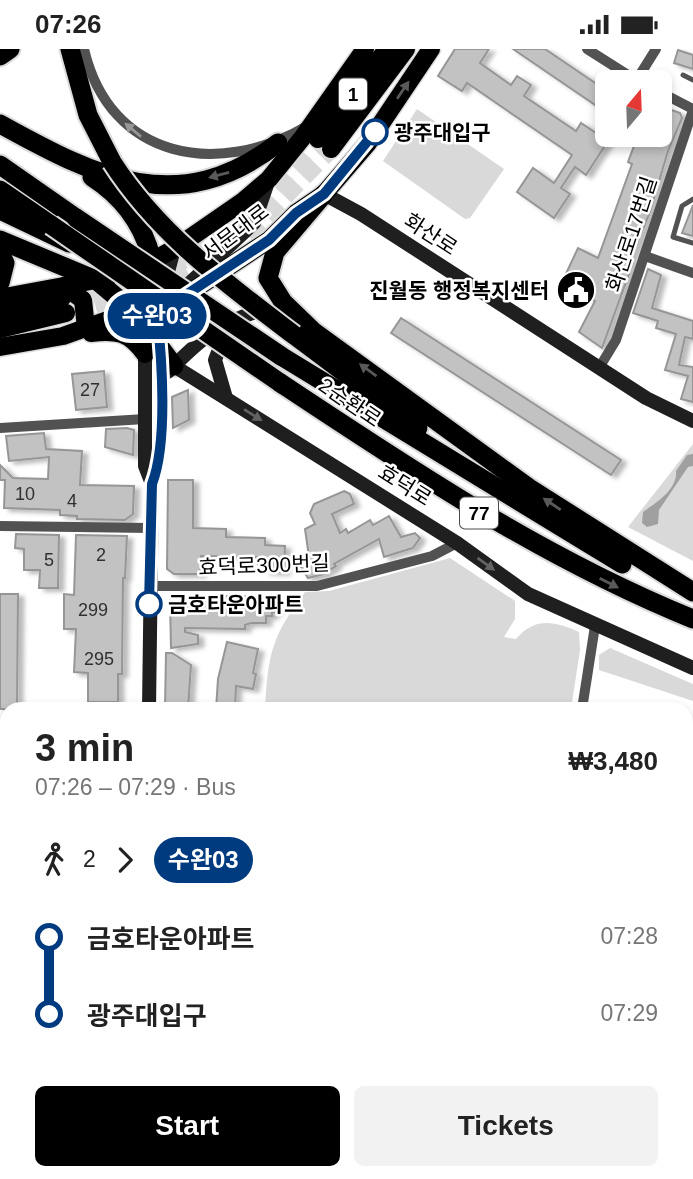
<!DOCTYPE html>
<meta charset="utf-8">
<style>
:root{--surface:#fff;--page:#f2f2f2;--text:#222;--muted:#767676;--accent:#000}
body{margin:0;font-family:Arial,"Noto Sans KR",sans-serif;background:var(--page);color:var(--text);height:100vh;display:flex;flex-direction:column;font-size:26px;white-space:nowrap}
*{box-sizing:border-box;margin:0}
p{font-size:23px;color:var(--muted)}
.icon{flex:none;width:38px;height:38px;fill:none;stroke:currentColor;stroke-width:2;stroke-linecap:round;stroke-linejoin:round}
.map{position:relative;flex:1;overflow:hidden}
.panel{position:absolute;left:0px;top:653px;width:693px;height:478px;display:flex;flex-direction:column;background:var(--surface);border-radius:21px 21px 0 0;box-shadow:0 4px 10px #0003}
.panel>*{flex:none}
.badge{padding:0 14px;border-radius:23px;font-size:24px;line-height:46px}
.needle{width:46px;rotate:19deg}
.controls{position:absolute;left:595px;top:21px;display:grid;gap:14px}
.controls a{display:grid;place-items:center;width:77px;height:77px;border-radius:10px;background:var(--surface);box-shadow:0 4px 10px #0003;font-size:35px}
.map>.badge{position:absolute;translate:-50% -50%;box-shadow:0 0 0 4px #fff}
.legs{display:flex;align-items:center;gap:10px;height:77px;padding:0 35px;font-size:23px}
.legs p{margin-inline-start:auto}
.overview{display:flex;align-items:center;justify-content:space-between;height:119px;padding:0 35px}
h1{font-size:38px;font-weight:600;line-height:52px}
.primary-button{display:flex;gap:14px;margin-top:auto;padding:14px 35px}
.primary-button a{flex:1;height:80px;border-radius:10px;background:var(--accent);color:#fff;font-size:28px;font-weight:600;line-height:80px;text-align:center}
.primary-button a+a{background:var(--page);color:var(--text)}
ul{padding:0 35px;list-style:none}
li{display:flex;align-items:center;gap:24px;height:77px;font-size:26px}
li i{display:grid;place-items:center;width:10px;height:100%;margin:0 9px;background:currentColor}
li i::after{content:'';width:18px;height:18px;margin:-9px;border:5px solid;border-radius:50%;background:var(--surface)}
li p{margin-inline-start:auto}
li:first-child i{background:linear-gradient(#0000 50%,currentColor 0)}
li:last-child i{background:linear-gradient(currentColor 50%,#0000 0)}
.status{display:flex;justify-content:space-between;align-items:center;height:49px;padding:0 35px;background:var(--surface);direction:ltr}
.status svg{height:19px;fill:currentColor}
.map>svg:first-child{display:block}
</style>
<div class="status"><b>07:26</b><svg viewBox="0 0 49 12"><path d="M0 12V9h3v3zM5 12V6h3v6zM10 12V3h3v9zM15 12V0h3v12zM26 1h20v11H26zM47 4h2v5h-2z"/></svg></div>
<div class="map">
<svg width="693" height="1130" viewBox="0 0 693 1130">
<defs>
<filter id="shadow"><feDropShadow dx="5.5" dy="3" stdDeviation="2" flood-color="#0004"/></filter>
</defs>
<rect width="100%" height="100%" fill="#fff"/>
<g fill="#d9d9d9">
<path d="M417,60L504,120L470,169L465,170L383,112Z"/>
<path d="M693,395V512L628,478Z"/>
<path d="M450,509L515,552V570L504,588L516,590C535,568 554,572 579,583L580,601L571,660H265C268,604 272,587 305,543L329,542Z"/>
<path d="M610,599L693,635V652L599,621V606Z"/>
<rect x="686" y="968" width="7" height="30"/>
<path d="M127,1124H213L216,1128L135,1130Z"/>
<path d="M265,1124H501L499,1130H266Z"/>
</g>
<path fill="#a0a0a0" d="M693,405V417L688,418L659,461L658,475L647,478L642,474L643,463C656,454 678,440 676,422L687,406Z"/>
<g fill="#c2c2c2" stroke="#969696" stroke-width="2" filter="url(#shadow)">
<path d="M455,0H489L480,14L511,36L517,27L531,36L524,47L576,82L581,74L608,92L586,126L575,118L561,139L570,145L554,169L517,143L533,119L554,134L572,106L467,34L462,42L438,27Z"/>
<path d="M513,0H545L607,42V64Z"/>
<path d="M678,1L693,6V20L674,14Z"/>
<path d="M660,57L680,64L682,69L668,102L650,163L630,212L633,214L602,299L579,283L595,252L561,235L578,199L598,209L632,115L628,113L634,97L640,86H660Z"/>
<path d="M693,156V187L682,184Z"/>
<path d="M648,220L661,226L652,259L693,272V290L685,288L679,316L693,318V353L681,350L688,327L665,321L676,285L656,279L658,272L633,264Z"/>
<path d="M401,269L621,411L611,426L391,284Z"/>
<path d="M104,322L107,358L76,361L72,325Z"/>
<path d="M188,341L189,371L173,379L172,348Z"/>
<path d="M127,379L134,381L133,406L105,398L106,380Z"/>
<path d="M44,384L46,400L82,402L80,436L134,437L133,465L125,471L77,470V467L60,466V461L4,459L5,431H0V416L13,429L48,430L49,408L9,412L6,387Z"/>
<path d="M168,431H193V479L226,480V488L265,489V496L285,497L284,523L265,522V515H258V508L201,507L200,525H174L167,520Z"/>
<path d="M344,442L350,445L354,455L332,465L340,484L346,480L348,484L370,471L373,476L389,467L401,488L415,484L420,489L413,499L384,508L379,490L334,515L336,517L324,525L308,529L299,515L309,508L305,480L315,475L310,464L314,455Z"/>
<path d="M16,485L59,486L58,539H39L40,521H24V500L15,499Z"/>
<path d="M76,486L127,487L125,529H123L122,625H118V653H88V624L74,623L76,580H64V545L74,546Z"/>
<path d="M0,545H18L17,660H0Z"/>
<path d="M219,547L276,548V563H272V567H266V574H251L245,576V580L185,579V583L198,586V595L171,599L170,551Z"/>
<path d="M227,593L258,600L253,624L256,625L253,640L236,637L235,660H216L218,630Z"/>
<path d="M166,604H172L191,616L188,660H165Z"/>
</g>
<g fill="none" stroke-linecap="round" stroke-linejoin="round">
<g stroke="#d9d9d9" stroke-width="18" stroke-dasharray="18 9" stroke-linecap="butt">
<path d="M247,186L331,100"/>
<path d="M64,249C96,240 131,234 162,221C226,196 274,139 318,90"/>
<path d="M69,263L169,235L213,211"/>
</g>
<g stroke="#dbdbdb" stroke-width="21">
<g id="primary">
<path d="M318,90L387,0"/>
<path d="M331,100L406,0"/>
<path d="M64,237L83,251L86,279"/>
<path d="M0,249L96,231L152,212L174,200L242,153L269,130L303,88L365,0"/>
<path d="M0,263L62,249"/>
<path d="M0,280L66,264"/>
<path d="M91,284C117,281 129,283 145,305"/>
<path d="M0,298L63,287L133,262L157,265L269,191L296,164L324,145L368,94L431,0"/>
</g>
</g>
<g stroke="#dbdbdb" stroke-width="23">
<g id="highway">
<path d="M70,0L88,66L112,113"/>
<path d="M0,7L10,0"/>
<path d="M0,75C96,128 179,171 278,94"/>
<path d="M0,116L76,169"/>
<path d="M92,128C123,148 144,176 152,212"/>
<path d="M0,141L51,176"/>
<path d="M324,145L275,203L268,229L283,253L314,283L529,439L693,543"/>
<path d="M0,161L69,194"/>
<path d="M0,191L96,231L133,262L174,317"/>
<path d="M0,204L5,214L0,234"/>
<path d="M294,286L418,379"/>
<path d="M281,307L622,515"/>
<path d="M279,333C413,422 543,509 693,570"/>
</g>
</g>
<g stroke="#525252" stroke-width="5">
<path d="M683,26L693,31"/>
<path d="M693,150L682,157L673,188L693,194"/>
<path d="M0,860L7,861"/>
<path d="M10,1130L19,1124"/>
</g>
<g stroke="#525252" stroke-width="10">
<path d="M84,0C110,111 218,129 307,77"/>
<path d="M587,0L639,33"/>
<path d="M636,32L656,0"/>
<path d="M660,43L693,60"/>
<path d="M645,207L693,224"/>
<path d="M599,319L616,291L693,61"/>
<path d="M0,379L145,370"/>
<path d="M0,477L151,479"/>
<path d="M150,537H317L432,507L457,494"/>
<path d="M582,660L595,577"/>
<path d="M686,1092L693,1094"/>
<path d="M513,1130L516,1124"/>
</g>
<g stroke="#1f1f1f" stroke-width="14">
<path d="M324,145L361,165L646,349L693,372"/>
<path d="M164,238L174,200"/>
<path d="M181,242L254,174L269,130"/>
<path d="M225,285L215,311L226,349"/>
<path d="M148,295L145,305V417L152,435"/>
<path d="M174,317L457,494L528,545L693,619"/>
<path d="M168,323C200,290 221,272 266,260"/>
<path d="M149,660L152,435C168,394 162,310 157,265"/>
<path d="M53,1130L54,1124"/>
</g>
<use href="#primary" stroke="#000" stroke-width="18"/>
<use href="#highway" stroke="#000" stroke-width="19"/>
<g stroke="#dbdbdb" stroke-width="23" stroke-linecap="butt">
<g id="highway-bridge">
<path d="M112,113C158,185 227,235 294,286"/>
<path d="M76,169L281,307"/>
<path d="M51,176L279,333"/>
</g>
</g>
<use href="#highway-bridge" stroke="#000" stroke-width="19"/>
</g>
<defs><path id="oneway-solid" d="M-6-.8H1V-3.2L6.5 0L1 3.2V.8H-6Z" transform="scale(1.75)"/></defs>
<g fill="#595959">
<use href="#oneway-solid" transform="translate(403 41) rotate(-56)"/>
<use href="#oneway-solid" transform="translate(219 126) rotate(165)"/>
<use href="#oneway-solid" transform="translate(368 321) rotate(-144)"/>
<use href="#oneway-solid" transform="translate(552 455) rotate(-146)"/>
<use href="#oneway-solid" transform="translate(609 534) rotate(27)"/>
</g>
<use fill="#979797" href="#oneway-solid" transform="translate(133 81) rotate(-140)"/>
<g fill="#626262">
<use href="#oneway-solid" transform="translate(253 366) rotate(32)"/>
<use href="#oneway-solid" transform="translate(486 515) rotate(36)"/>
</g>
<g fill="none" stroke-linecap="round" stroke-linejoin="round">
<g stroke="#fff" stroke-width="16">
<path id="line-1" d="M149,555L152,435C168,394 162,310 157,265L269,191L296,164L324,145L375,83"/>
</g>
<use href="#line-1" stroke="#003b80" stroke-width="10"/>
</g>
<defs>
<g id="civic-disc" transform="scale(2.0125)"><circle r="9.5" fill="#000" stroke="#fff"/><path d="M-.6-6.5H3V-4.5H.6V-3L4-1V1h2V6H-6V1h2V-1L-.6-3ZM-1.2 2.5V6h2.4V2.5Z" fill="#fff"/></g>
</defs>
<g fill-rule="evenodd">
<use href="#civic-disc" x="576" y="241"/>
</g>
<g fill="#fff" stroke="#003b80" stroke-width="3.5">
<circle cx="375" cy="83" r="12"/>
<circle cx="149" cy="555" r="12"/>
</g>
<g text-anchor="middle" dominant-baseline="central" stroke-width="5" stroke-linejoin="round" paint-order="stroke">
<g font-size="18" fill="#303030">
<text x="90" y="341">27</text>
<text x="25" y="445">10</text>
<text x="72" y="452">4</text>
<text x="101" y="506">2</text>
<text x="49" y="511">5</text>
<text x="93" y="561">299</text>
<text x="99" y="610">295</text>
</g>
<g fill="#fff" stroke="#4c4c4c" stroke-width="2">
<rect x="339" y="29.5" width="28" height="31" rx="5"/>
<rect x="460" y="448.5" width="38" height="31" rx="5"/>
</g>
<g font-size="19" font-weight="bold" fill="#000">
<text x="353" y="45">1</text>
<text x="479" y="464">77</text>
</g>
<g font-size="21" font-weight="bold" fill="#000" stroke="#fff" text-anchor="start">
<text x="394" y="83">광주대입구</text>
<text x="168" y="555">금호타운아파트</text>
</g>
<g font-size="21" fill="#000" stroke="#fff">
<text transform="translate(235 183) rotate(-37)">서문대로</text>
<text transform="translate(431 185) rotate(33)">화산로</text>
<text transform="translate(631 185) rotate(-72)">화산로17번길</text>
<text transform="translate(350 353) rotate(34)">2순환로</text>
<text transform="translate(405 436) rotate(32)">효덕로</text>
<text transform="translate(264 516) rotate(-2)">효덕로300번길</text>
</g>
<g font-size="21" font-weight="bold" fill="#000" stroke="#fff" text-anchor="end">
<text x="549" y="241">진월동 행정복지센터</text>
</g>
</g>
</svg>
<div class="controls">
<a><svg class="needle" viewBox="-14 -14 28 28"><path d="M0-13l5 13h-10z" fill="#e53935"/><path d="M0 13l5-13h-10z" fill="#767676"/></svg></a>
</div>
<b class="badge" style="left:157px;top:267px;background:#003b80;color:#fff">수완03</b>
<section class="panel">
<div class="overview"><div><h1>3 min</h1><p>07:26 – 07:29 · Bus</p></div><b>₩3,480</b></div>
<div class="legs"><svg class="icon" aria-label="walk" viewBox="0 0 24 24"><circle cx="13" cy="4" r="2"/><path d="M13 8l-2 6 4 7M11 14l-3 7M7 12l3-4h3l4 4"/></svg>2<svg class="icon" aria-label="forward" viewBox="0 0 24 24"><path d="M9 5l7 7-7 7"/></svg><b class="badge" style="background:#003b80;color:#fff">수완03</b></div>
<ul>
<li><i style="color:#003b80"></i><b>금호타운아파트</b><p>07:28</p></li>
<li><i style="color:#003b80"></i><b>광주대입구</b><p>07:29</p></li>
</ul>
<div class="primary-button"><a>Start</a><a>Tickets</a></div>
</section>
</div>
